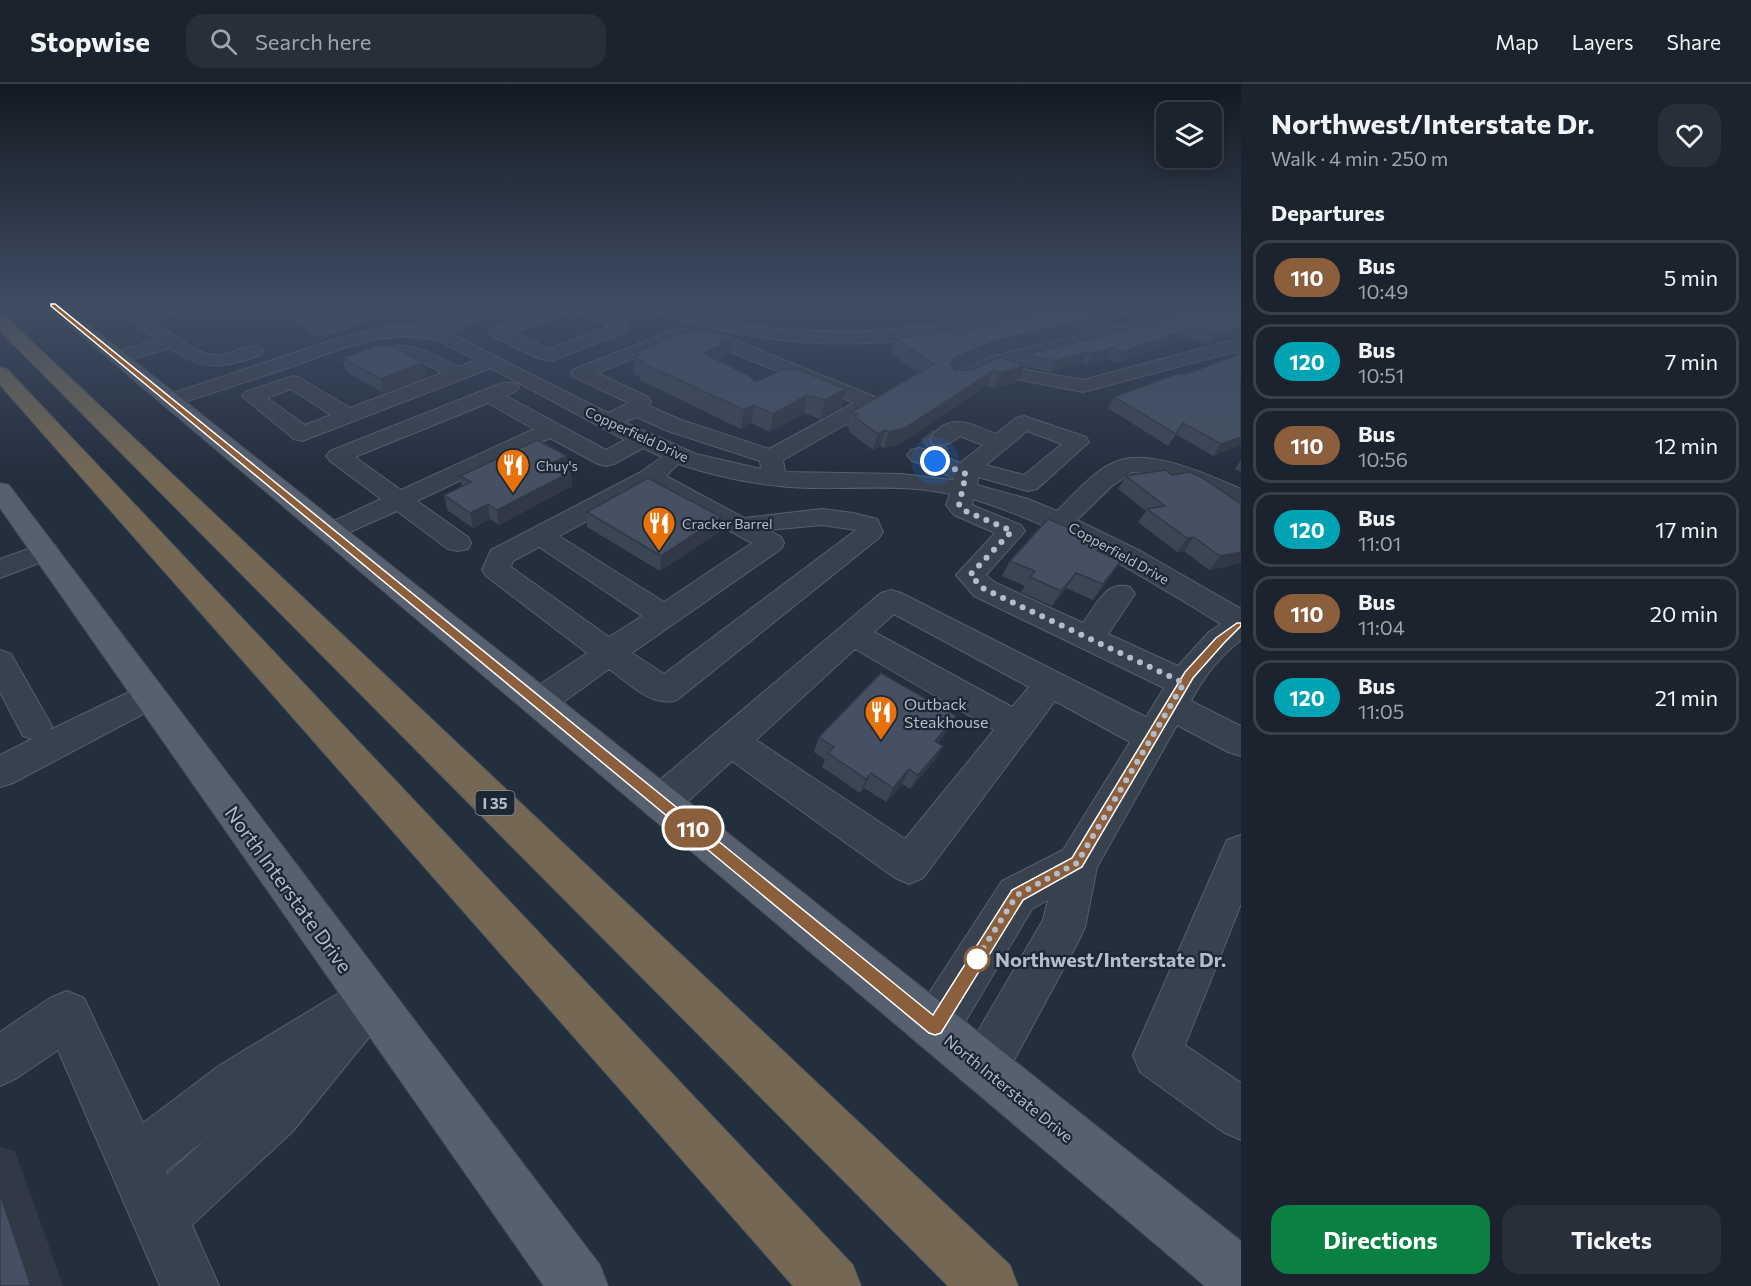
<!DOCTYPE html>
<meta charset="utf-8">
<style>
:root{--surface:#1b232e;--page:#282f3a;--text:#f1f3f6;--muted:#a0a4aa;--line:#39404a;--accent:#0b8043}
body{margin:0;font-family:Commissioner,sans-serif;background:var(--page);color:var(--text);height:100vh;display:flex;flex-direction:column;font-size:22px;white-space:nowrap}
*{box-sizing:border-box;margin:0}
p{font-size:20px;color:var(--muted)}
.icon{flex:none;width:33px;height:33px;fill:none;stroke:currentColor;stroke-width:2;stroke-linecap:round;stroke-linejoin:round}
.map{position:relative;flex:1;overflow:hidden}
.panel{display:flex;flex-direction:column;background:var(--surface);width:510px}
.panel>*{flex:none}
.badge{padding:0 12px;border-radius:20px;font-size:21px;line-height:39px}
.buttons{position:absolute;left:1156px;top:18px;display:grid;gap:12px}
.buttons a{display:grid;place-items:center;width:66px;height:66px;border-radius:12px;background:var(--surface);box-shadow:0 3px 15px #0003,0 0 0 2px var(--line);font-size:30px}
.you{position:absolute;width:30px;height:30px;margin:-15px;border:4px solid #fff;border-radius:50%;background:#1a73e8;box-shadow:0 0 0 9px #1a73e833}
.map>.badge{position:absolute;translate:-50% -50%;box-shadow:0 0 0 3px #fff}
h2{padding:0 30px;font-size:22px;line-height:54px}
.round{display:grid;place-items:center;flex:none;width:63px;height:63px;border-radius:18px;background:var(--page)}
.summary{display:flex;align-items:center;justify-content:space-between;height:102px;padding:0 30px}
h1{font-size:28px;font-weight:700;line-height:45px}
.action{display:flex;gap:12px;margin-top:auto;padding:12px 30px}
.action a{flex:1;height:69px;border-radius:18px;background:var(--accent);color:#fff;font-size:24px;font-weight:700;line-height:69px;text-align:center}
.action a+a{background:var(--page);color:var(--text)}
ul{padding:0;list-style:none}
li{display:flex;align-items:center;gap:18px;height:75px;margin:0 12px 9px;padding:0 18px;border:3px solid var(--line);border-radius:18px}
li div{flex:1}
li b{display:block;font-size:22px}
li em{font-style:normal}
li .badge{min-width:66px;font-weight:700;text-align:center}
header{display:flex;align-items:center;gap:36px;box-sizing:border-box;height:84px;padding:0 30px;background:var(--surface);border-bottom:2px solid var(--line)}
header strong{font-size:28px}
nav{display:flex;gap:33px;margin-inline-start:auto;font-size:21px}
.search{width:420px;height:54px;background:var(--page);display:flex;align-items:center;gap:15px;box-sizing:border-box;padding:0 21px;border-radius:18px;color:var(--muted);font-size:22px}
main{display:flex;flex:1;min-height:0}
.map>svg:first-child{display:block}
</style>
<header>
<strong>Stopwise</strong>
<div class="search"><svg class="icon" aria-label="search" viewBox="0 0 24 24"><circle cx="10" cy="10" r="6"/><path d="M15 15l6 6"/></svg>Search here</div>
<nav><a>Map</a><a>Layers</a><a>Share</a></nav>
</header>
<main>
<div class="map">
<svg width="1241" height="1202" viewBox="0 0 1241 1202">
<rect width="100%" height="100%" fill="#242f3e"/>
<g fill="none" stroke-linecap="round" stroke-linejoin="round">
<path stroke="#3a4453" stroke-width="24" stroke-dasharray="24 12" stroke-linecap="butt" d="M928,365L941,355"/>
<g stroke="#565f6c" stroke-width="2">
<g id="minor">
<path d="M77,221H106L104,225L63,235L57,234L54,230L57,226Z"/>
<path d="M162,221H187L185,225L151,236C167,247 200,274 219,271C233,270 246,259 261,263L263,267L261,271C221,284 206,288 169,264L118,279L111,277L109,273L111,269L157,256L129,235L132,231Z"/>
<path d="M290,221H316L314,225L305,227L324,239L346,232L332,221H352L368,233L365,237L322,251L316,250L286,230L284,226Z"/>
<path d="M399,221C414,221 431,221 442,234L432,244L436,245L446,235L460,229L449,221H470L483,230C475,239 460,240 451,250L608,329L629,319L574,293L571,289L574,285L679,244L737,257L878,314L881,318L878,322L783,376L785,388L901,390L953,396L954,394L911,376L907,371L911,366L919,364L927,366L960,379L983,361L960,352C951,359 945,363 933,360L930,355C949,327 971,340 996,350L1016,334L1024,332L1086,353L1089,358L1037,405L1028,407L978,393L977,401L1028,415L1057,427C1074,411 1091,389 1113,379C1147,362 1209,391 1241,405V423L1160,391L1132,388L1112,402L1077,436L1142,468L1241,525V556C1220,572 1203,594 1191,617L1241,642V672L1228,668L1177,641L1097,783L1085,843L1078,858L1001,1000L984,1008L967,1000L959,983L967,966L1043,836L1048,816L1032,825L952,960L935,967L918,960L911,943L918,926L1002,797L1063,766L1130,658L1055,617L923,794L909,800L895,794L732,677L674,730L661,734L648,730L642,718L648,706L881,509L891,506L901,509L1146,633L1164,604L974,512L956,491L995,449L954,431L946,421L950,410C904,400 857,405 810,404C766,403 721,394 678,380L666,392L744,434L822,425L853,429L877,435L883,448L879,454L677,616C652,624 629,599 609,585L551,627L539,631L527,627L522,618L527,609L587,569L486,492L482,486L491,466L641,388L662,373L643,364L614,380L606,382L598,380L550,354L417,417L468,453L471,459L468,465L458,467L448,465L397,427L332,456L323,454L319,448L323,442L381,415L330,377L326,372L330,367L502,299H516L519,303L516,307L506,312L606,366L625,356L491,284L302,357L294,355L242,312L245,308L293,292L300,294L350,324L442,289C429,282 415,272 400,271C390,271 380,275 370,273L368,269L370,265C408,256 426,266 459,283L476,276C460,268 444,257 426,254C378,246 332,269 288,284C252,296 215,308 178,320L171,322L164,320L161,316L164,312L336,255L387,243L413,242L422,235ZM681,255L724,265L854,319L769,365L681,336L649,322L651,317L648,313L597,289ZM291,305L331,331L305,341L267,314ZM488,319L534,345L401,406L355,373ZM637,333L665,346L760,377L761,385L696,370L624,338ZM1027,347L1062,360L1024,391L986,381ZM650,403L752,459L664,518L559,452ZM973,415C1063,443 1141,491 1221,540L1209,548L1178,582L1108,550L1135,510L1130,503C1105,496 1097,521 1083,539L994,498L986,491L1025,447L1021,441L972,421ZM822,441L856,446L664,590L632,569L781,465L784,459L781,453L768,446ZM539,463L642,532L609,553L511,483L513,477ZM894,530L1029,603L1012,623L874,548ZM855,565L994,646L905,755L756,656Z"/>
<path d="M555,221H587L626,236L629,244L626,248L551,277L538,274L492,252L489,248L492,244ZM571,227L610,242L549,265L513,248Z"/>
<path d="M641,221H666L717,236L752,242L787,246L858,248L944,240L1029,221H1058L1056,225C1015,235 973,247 931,253C833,268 736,256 643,225Z"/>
<path d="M1241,222V232L1167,241L1011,279L1027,286L1083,296L1241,254V266L1083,308L1016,295L999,289L993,284L970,294H956L953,290L966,281L986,274L1167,231Z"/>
<path d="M45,459L55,461L59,467L55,473L0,494V475Z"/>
<path d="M0,566L11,570L52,642L50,646L148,599L160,603L165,612L160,621L13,699L0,703V671L32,655L23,652L0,608Z"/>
<path d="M1241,751V820L1185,961L1241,999V1056L1223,1048L1140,988L1133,971L1227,756Z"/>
<path d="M370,893L386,900L393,916L386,932L293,1047L192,1141L219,1202H160L58,966L17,994L0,1002V948L50,914L67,907L84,914L143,1039L220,981L354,900ZM206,1055L167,1090L166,1087Z"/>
</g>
</g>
<g stroke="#414a57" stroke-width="2">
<g id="major">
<path d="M45,221H64L1241,1157V1202H1205Z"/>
<path d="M0,399L9,401L600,1181L608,1202H544L0,424Z"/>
</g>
</g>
<g stroke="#434c59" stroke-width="2">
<g id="highway">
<path d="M0,232L6,233L1010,1181L1018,1202H948L0,247Z"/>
<path d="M0,283L7,285L853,1181L861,1202H793L0,301Z"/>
</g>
</g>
<use href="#minor" fill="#38414e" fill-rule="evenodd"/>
<use href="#major" fill="#56606e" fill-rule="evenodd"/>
<use href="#highway" fill="#746855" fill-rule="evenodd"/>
</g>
<g fill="#3b4654">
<path d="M1114,221H1228L1171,228L1134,237L1111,227Z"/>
<path d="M1241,225V253L1209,260L1186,254L1116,279L1107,275L1086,281L1082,279L1051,288L1021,282H1024L1017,298L993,304L987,302L900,360L884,364L880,362L873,366L849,348L850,345L847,343L851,328L919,289L891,270L895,255L954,251L1115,229L1108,243L989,272L956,286H971L1021,281L1025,271L1150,243Z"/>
<path d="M1241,260V361L1213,372L1176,350L1168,362L1108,324L1114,313L1184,291L1237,271L1234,270Z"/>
<path d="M635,269L731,270L722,273V278H721L756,298L786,284L842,323L820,335L804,329L770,348L751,339L741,345L640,296V293L634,290Z"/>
<path d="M342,274L423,279L426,293L383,309L346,287Z"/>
<path d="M1241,376V388L1235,385Z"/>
<path d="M568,386L571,388L572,402L499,441L490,435L473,444L447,426L444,411L462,403L460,392Z"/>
<path d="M1172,391L1241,420V479L1209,486L1184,467L1177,468L1138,438L1146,427L1118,405L1126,392Z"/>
<path d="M587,428L719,448L660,487L587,443Z"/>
<path d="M1104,458L1098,467L1111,492L1093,516L1066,504L1052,522L1021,508L1025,502L1002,492L1010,477Z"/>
<path d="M956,632L947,647L938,659L943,662L935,676L910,705L902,700L886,718L864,704L860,709L822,683L825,676L814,668L819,653Z"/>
</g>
<g fill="#303945">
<path d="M1162,221H1228L1171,228L1134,237L1139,227Z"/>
<path d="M1115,229L1108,243L989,272L949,289L950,280L954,274L995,257Z"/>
<path d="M1192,244L1186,254L1116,279L1122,268Z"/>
<path d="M1241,244V253L1209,260L1215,250Z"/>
<path d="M733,253L731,270L722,273V278L701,287L703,269L718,258Z"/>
<path d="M1112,264L1107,275L1086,281L1092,270Z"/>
<path d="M1087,268L1082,279L1051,288L1056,277Z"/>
<path d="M423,279L426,293L383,309L380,295Z"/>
<path d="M1024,282L1017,298L993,304L999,289Z"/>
<path d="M993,287L987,302L900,360L884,364L889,348Z"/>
<path d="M846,305L842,323L820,335L825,316Z"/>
<path d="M807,311L804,329L770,348L773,330Z"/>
<path d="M754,321L751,339L741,345L744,326Z"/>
<path d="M885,346L880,362L873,366L878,350Z"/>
<path d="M1241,353V361L1213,372L1221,360Z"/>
<path d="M567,372L568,387L554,378Z"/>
<path d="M571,388L572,402L499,441L497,426Z"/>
<path d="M488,420L490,435L473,444L470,429Z"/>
<path d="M721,433L719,448L660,487L661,472Z"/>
<path d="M1194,453L1184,467L1177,468L1187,454Z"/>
<path d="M1241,468V479L1209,486L1220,472Z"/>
<path d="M1121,477L1111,492L1093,516L1103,500Z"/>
<path d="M1076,489L1066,504L1052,522L1061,507Z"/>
<path d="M956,632L947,647L927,672L935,657Z"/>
<path d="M943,662L935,676L910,705L918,691Z"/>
<path d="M909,685L902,700L886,718L893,704Z"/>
<path d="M871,689L864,704L860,709L866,695Z"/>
<path d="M0,1063L15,1067L63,1202H31L0,1110Z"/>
</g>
<g fill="#455162" stroke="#303945" stroke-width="1.5">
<path d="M1063,221H1095L1115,229L995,257L954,274L950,280L955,286H971L1001,273L1024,282L999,289L993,287L905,344L889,348L885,346L878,350L854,332L857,330L851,328L934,280L895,255L946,246L954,251Z"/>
<path d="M1126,221H1162L1139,227Z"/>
<path d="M1241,225V244L1215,250L1192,244L1122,268L1112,264L1092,270L1087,268L1056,277L1025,271L1137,243H1150L1154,239L1177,232Z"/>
<path d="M705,246L733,253L718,258L724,260L703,269L747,291L756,298L786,284L791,286L794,284L846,305L825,316L807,311L773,330L754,321L744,326L640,278L643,277L634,273L639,271L635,269L679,249Z"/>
<path d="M390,261L423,279L380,295L342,274L376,262Z"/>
<path d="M1241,270V353L1221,360L1183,339L1176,350L1114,313L1179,289L1184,291Z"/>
<path d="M537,356L567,372L554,378L571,388L497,426L488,420L470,429L444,411L471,398L460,392Z"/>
<path d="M1165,386L1172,391L1190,388L1201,393L1241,420V468L1220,472L1194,453L1187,454L1147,425L1165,422L1126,392Z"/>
<path d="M648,394L721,433L661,472L587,428Z"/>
<path d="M1048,435L1104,458L1097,467L1121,477L1103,500L1076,489L1061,507L1030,493L1035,487L1010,477Z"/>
<path d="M881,589L956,632L935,657L943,662L918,691L909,685L893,704L871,689L866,695L828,669L834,663L819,653Z"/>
<path d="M0,1110L31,1202H0Z"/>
</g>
<linearGradient id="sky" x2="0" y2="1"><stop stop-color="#141a22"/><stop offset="0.57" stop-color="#3f4d63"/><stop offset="1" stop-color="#3f4d63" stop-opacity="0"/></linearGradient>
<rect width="1241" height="389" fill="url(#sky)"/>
<path fill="#8b5e3c" stroke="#fff" stroke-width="1.5" d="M51,220H55L933,931L1012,806L1072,774L1185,588L1216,554L1237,539H1241V542L1224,559L1193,594L1082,783L1023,816L941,949L935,951L929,949L51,222Z"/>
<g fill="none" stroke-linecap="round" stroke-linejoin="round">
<path stroke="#b4bcc9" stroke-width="6" stroke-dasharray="0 10.8" d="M935,377L966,390L959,421L963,426L1012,447L970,491L984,505L1184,599L1077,779L1017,811L972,882L977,875"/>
</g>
<defs>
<g id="restaurant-pin" transform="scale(1.725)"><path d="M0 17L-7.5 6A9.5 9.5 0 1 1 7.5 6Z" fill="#e8710a" stroke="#1d2633"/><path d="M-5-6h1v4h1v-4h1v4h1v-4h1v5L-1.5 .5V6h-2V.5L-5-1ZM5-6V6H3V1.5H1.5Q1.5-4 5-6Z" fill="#fff"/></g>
</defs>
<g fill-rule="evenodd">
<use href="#restaurant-pin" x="513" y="381"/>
<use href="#restaurant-pin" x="659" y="439"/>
<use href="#restaurant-pin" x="881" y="628"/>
</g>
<circle fill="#fff" stroke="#8b5e3c" stroke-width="3" cx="977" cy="875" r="12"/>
<g text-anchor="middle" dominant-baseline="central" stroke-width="4.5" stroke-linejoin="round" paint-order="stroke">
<g font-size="14" fill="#b4bcc9" stroke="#1d2633">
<text transform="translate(637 350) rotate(25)">Copperfield Drive</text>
<text transform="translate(1119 469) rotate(29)">Copperfield Drive</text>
</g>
<g font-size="14" fill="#b4bcc9" stroke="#1d2633" text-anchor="start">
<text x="536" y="381">Chuy's</text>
<text x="682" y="439">Cracker Barrel</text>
</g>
<rect fill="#1d2633" stroke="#878f9c" stroke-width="1.5" x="475.5" y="707" width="39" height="24" rx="4.5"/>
<g font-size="15" font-weight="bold" fill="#b4bcc9">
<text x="495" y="719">I 35</text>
</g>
<g font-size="16" fill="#b4bcc9" stroke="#1d2633" text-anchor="start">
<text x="904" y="619">Outback<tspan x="904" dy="18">Steakhouse</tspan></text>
</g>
<g font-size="16" fill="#b4bcc9" stroke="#1d2633">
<text transform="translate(1009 1004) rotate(39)">North Interstate Drive</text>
</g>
<g font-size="20" fill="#b4bcc9" stroke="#1d2633">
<text transform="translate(289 805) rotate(54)">North Interstate Drive</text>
</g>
<g font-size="20" font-weight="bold" fill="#b4bcc9" stroke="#1d2633" text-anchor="start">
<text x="995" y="875">Northwest/Interstate Dr.</text>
</g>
</g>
</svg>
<div class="buttons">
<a><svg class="icon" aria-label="layers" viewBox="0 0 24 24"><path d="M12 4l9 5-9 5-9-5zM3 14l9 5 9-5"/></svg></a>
</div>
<div class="you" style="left:935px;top:377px"></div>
<b class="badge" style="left:693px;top:744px;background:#8b5e3c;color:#fff">110</b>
</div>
<section class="panel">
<div class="summary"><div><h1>Northwest/Interstate Dr.</h1><p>Walk · 4 min · 250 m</p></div><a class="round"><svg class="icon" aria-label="heart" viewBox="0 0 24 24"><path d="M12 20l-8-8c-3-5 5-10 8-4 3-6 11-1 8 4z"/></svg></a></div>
<h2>Departures</h2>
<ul>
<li><span class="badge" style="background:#8b5e3c;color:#fff">110</span><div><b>Bus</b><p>10:49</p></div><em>5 min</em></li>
<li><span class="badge" style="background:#00a3b4;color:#fff">120</span><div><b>Bus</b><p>10:51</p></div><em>7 min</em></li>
<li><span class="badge" style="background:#8b5e3c;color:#fff">110</span><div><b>Bus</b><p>10:56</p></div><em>12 min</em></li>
<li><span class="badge" style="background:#00a3b4;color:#fff">120</span><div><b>Bus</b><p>11:01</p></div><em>17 min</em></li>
<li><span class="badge" style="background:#8b5e3c;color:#fff">110</span><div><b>Bus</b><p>11:04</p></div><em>20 min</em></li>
<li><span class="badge" style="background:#00a3b4;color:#fff">120</span><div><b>Bus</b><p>11:05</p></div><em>21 min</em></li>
</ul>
<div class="action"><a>Directions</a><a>Tickets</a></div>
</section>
</main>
